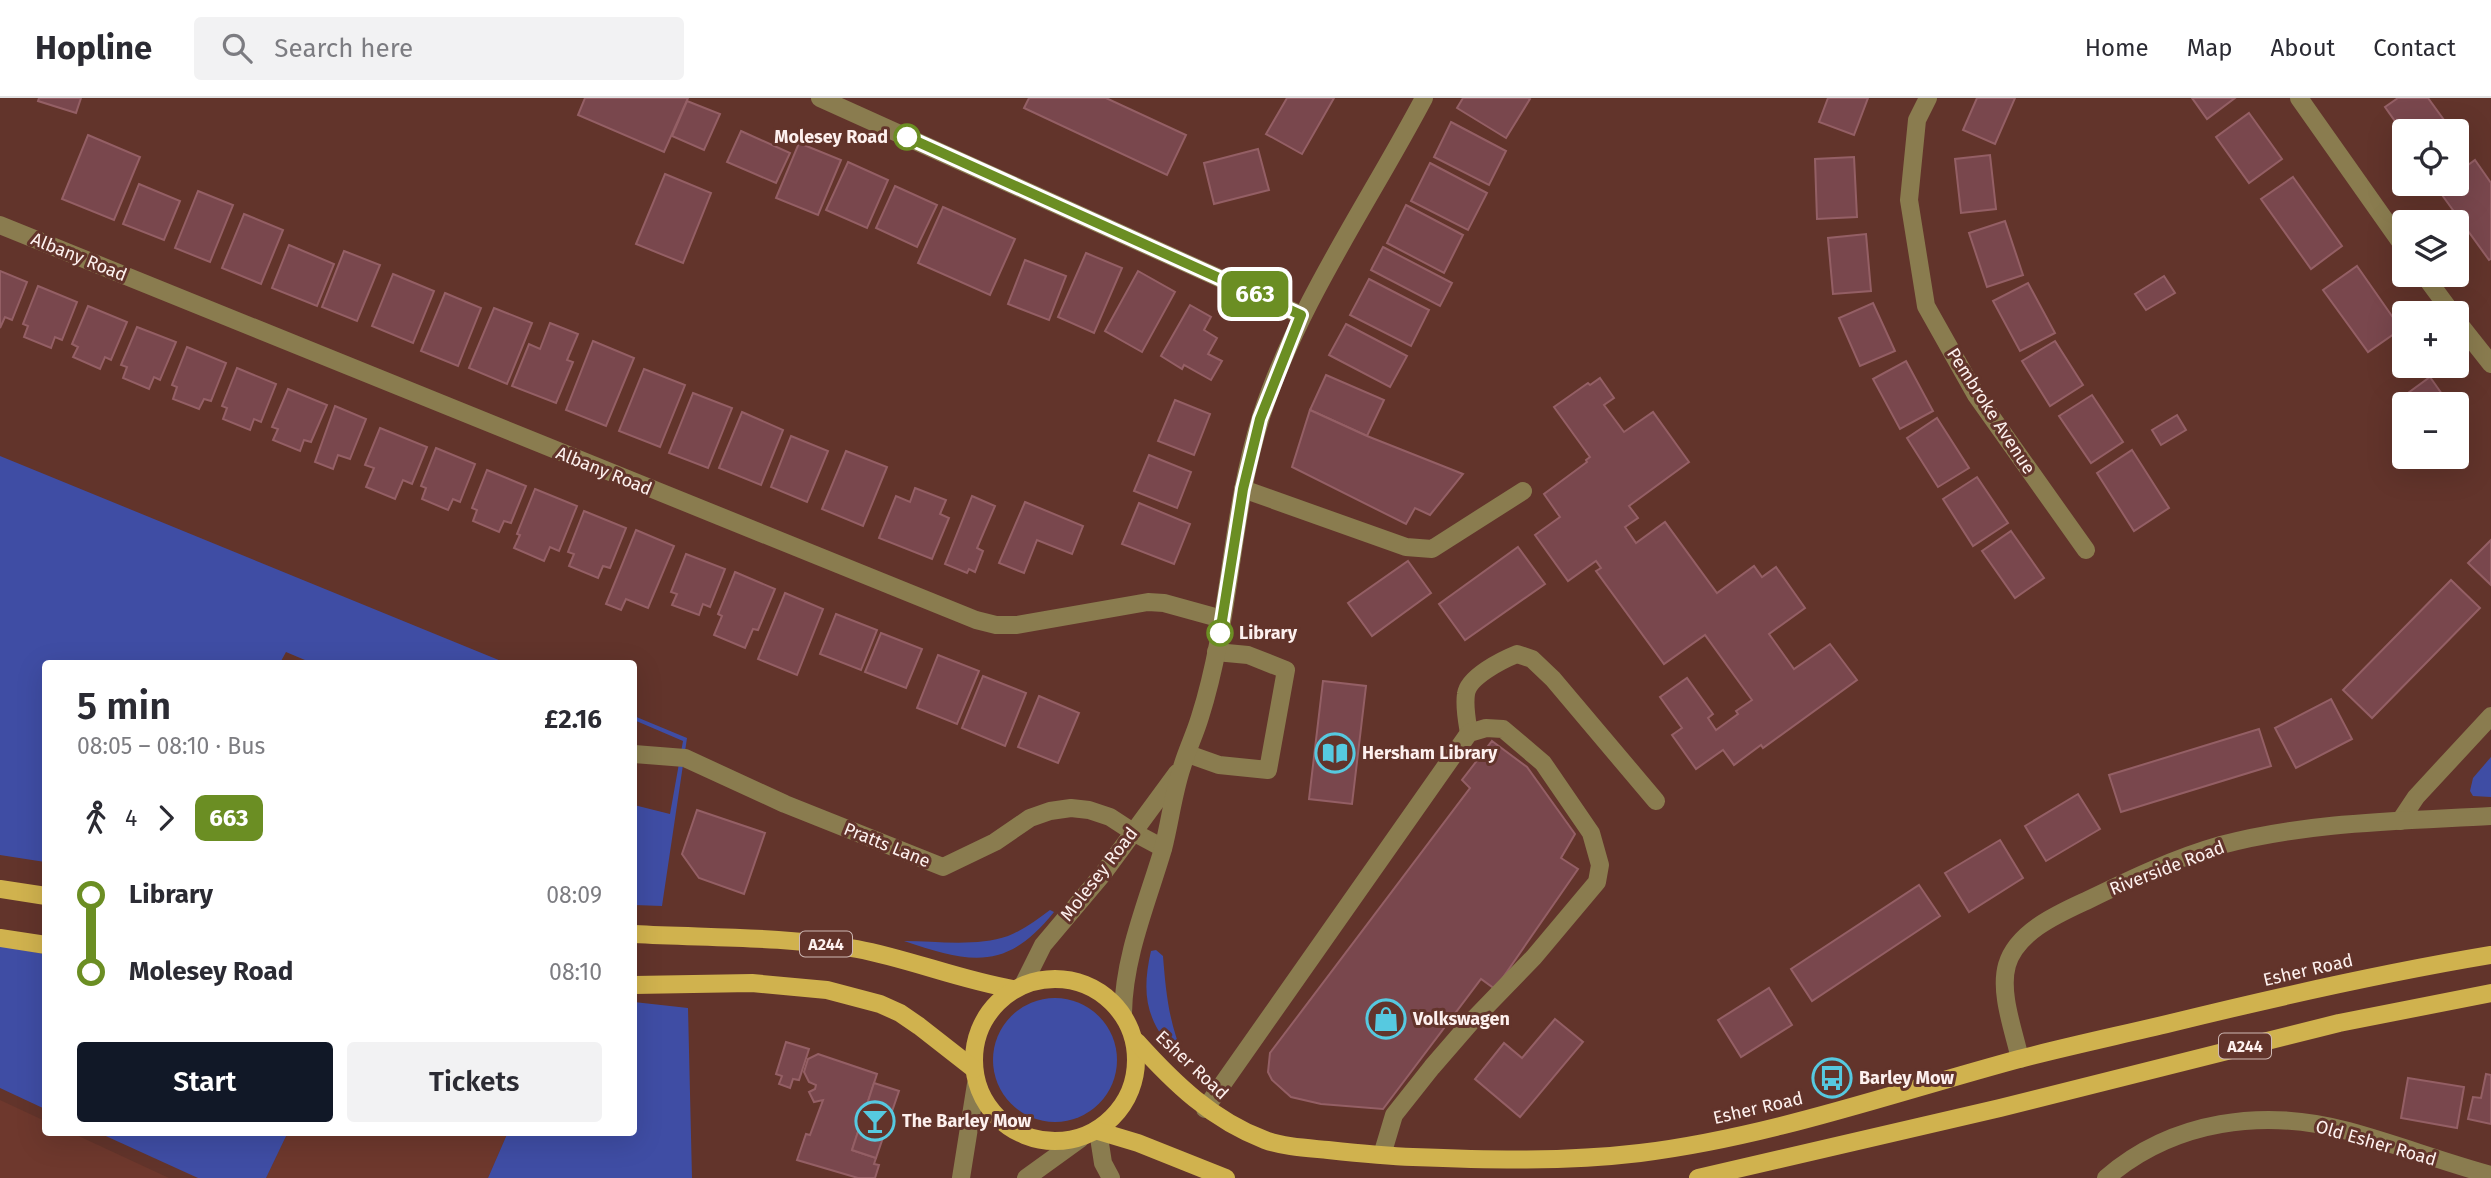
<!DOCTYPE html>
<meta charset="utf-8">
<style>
:root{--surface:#fff;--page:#f2f2f3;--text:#2b2b33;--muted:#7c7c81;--line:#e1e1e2;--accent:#111827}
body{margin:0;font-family:"Fira Sans",sans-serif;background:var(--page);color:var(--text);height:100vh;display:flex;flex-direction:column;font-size:26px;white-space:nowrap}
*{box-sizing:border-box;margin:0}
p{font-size:23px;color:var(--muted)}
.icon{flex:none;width:38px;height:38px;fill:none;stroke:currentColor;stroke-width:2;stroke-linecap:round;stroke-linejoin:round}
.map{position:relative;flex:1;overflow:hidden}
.panel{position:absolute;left:42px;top:562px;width:595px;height:476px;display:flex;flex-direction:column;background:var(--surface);border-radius:7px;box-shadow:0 7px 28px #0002}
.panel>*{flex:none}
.badge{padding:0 14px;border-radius:10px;font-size:24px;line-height:46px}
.controls{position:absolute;left:2392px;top:21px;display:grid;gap:14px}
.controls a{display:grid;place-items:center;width:77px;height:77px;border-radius:7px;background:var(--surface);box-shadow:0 7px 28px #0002;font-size:35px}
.map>.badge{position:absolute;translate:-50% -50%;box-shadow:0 0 0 4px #fff}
.legs{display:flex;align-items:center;gap:10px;height:77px;padding:0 35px;font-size:23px}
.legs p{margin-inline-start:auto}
.overview{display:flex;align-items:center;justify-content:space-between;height:119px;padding:0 35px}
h1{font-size:38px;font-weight:600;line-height:52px}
.action{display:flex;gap:14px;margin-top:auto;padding:14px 35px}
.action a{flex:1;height:80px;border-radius:7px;background:var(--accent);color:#fff;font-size:28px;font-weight:600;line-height:80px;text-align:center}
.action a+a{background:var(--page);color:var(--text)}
ul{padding:0 35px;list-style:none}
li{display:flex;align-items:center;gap:24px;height:77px;font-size:26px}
li i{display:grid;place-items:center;width:10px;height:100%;margin:0 9px;background:currentColor}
li i::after{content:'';width:18px;height:18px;margin:-9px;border:5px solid;border-radius:50%;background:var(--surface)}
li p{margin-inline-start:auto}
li:first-child i{background:linear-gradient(#0000 50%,currentColor 0)}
li:last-child i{background:linear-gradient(currentColor 50%,#0000 0)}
header{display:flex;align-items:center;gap:42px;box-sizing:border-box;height:98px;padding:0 35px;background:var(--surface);border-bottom:2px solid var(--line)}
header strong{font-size:33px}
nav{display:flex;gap:38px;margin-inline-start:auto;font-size:24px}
.search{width:490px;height:63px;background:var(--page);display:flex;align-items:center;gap:18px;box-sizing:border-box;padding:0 24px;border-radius:7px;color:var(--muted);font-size:26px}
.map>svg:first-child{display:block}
</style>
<header>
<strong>Hopline</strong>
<div class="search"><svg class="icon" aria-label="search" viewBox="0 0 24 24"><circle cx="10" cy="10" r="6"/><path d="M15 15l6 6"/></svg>Search here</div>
<nav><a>Home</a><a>Map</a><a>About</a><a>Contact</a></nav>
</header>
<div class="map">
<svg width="2491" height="1080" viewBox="0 0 2491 1080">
<rect width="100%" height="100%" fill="#62342b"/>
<g fill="#6e382d">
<path d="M0,1002L45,1023L46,1034H70L169,1080H0Z"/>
<path d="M288,1034H508L488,1080H266Z"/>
</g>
<g fill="#3f4da4">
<path d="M0,358L506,565H312L286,554L280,565H46L45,764L0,757Z"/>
<path d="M634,618L687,640L662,808L634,807V707L670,716L683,643L634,622Z"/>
<path d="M2491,659V699L2473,698L2470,693L2473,680Z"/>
<path d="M1050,812L1054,814C1006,874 970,865 904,843C937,843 976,849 1008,838C1023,832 1037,822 1050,812Z"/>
<path d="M0,848L45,856V1011L0,990Z"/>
<path d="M1156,852L1163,858C1166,896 1169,925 1184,960L1182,962C1148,927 1140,901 1151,853Z"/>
<circle cx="1055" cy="962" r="62"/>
<path d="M634,904L688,910L692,1080H488L508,1034H634Z"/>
<path d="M97,1034H288L266,1080H198Z"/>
</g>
<g fill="#79474d" stroke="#945f65" stroke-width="2">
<path d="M39,0H81L76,15L38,3Z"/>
<path d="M585,0H688L664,54L578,17Z"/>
<path d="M1029,0H1106L1186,37L1167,77L1024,10Z"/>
<path d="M1287,0H1334L1302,56L1266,36Z"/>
<path d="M1463,0H1528L1530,1L1506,40L1457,10Z"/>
<path d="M1828,0H1868L1854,37L1819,24Z"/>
<path d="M1977,0H2015L1995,46L1963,32Z"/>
<path d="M2192,0H2235L2207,21Z"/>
<path d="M2398,0H2428L2452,33H2404V36L2385,9Z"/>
<path d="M687,3L720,16L704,52L672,38Z"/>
<path d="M2249,15L2282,61L2249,85L2216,39Z"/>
<path d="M1451,24L1506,53L1489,87L1434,59Z"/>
<path d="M741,33L790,55L776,85L727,64Z"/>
<path d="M88,37L140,59L114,122L62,101Z"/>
<path d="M799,45L841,62L818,117L776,100Z"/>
<path d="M1258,51L1269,92L1214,106L1204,65Z"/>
<path d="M1990,57L1996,111L1961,115L1955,61Z"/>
<path d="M1854,59L1857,119L1817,121L1815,61Z"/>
<path d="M2475,62L2491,85V161L2489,162L2437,90L2442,86H2457V75Z"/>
<path d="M848,64L888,82L867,130L826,112Z"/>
<path d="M1430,65L1487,95L1468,132L1411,103Z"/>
<path d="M665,76L711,95L683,165L636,146Z"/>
<path d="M2293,79L2342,148L2311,171L2261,101Z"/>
<path d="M139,86L180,103L164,142L123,126Z"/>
<path d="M895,88L937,107L917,149L876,130Z"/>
<path d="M198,93L233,107L210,164L175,150Z"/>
<path d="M1406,107L1463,137L1444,175L1387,145Z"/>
<path d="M943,109L1015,141L990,197L918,165Z"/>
<path d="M244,116L283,132L261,186L222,170Z"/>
<path d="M2005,123L2023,177L1987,189L1969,135Z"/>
<path d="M1866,136L1871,193L1833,196L1828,140Z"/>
<path d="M289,147L334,166L317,208L272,190Z"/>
<path d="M1383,149L1452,185L1440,208L1371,172Z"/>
<path d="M344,153L380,167L357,223L322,209Z"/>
<path d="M1086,155L1122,170L1094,235L1058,219Z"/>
<path d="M1025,162L1066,178L1049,222L1008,206Z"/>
<path d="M2357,168L2401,231L2368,254L2323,192Z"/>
<path d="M0,173L27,184L12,222L5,219L0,230Z"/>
<path d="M1138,173L1175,194L1142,254L1105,233Z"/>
<path d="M393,176L434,193L413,245L372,228Z"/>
<path d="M2164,178L2175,195L2146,212L2135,196Z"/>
<path d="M1369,181L1429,212L1411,248L1350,217Z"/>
<path d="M2028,185L2055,235L2020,253L1993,203Z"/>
<path d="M38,188L77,204L62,242L55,239L51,250L24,239L28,228L23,226Z"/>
<path d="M445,195L481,210L458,268L421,253Z"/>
<path d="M1873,205L1895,253L1860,268L1839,220Z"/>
<path d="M1190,207L1211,219L1204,232L1217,240L1208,256L1222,263L1211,282L1184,267L1182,271L1161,258Z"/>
<path d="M88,208L127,224L111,262L105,259L100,271L73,259L78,249L72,246Z"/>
<path d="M494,210L532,225L507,286L469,270Z"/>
<path d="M550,225L578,236L567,262L573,264L556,305L512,288L529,246L540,251Z"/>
<path d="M1346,226L1407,258L1390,289L1329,257Z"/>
<path d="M137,229L176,244L160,282L154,279L149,291L123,280L127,269L121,267Z"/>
<path d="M593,243L634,260L606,328L566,312Z"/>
<path d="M2055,243L2083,287L2050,308L2022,263Z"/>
<path d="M187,249L226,265L211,303L204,301L199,311L173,301L177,289L172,287Z"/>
<path d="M1906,263L1933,313L1900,331L1873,281Z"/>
<path d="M237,270L276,286L261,324L254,321L250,332L223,321L227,310L222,308Z"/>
<path d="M644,271L685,287L660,349L619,333Z"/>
<path d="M1326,277L1384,302L1367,338L1310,312Z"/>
<path d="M2430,279L2449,306H2404V313L2397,303Z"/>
<path d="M1600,280L1614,300L1604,307L1624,334L1653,314L1689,364L1629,408L1638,420L1625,429L1636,445L1665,424L1717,495L1754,468L1762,479L1776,469L1805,510L1769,536L1794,571L1830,546L1857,582L1763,650L1761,647L1734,667L1723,652L1696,671L1672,637L1682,630L1660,599L1687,580L1713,616L1708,620L1716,632L1738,616L1736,613L1752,602L1705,537L1664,566L1596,473L1601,470L1596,463L1568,483L1535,437L1560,419L1544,396L1587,364L1586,362L1590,359L1554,309L1588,285L1590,287Z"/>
<path d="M288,291L327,307L311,344L304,342L300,353L273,342L278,331L272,329Z"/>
<path d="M693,295L732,310L708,370L669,355Z"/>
<path d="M2092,297L2123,344L2091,365L2059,318Z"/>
<path d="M1175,302L1210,316L1194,357L1158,343Z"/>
<path d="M335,308L366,321L350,361L338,357L333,371L315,364Z"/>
<path d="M1310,312L1367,338L1463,376L1430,417L1415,410L1406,426L1292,369Z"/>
<path d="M742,314L783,332L761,387L719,370Z"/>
<path d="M2177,317L2186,332L2161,347L2152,332Z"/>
<path d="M1937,320L1969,370L1938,389L1907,340Z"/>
<path d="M380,330L427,349L412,386L403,382L395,401L366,389L374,370L365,367Z"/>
<path d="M791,338L828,353L807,404L771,389Z"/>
<path d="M436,350L475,366L460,404L453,401L448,412L422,401L426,390L421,388Z"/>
<path d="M2132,352L2169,410L2134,433L2097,375Z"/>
<path d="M846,353L887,369L863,428L822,411Z"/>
<path d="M1149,357L1191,374L1177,410L1134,393Z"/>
<path d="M487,372L526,388L511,425L504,423L499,434L473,423L477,412L472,410Z"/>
<path d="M1977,379L2008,425L1973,448L1943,401Z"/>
<path d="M915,390L946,402L940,416L949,420L932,461L879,440L896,398L910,404Z"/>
<path d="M535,391L577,408L559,453L550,449L544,463L514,450L520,437L517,436Z"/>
<path d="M972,398L995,408L977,450L983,453L975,474L969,471L967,475L945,466Z"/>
<path d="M1025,404L1083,428L1072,456L1037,442L1024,475L999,465Z"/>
<path d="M1139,405L1190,426L1174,466L1122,446Z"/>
<path d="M584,413L626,430L610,470L603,468L598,480L569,468L574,456L568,454Z"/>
<path d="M636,432L674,448L648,510L626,501L621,512L606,506Z"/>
<path d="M2011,433L2044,480L2015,500L1982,453Z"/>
<path d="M2491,442V487L2468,465Z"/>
<path d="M1518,449L1545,486L1465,542L1439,506Z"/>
<path d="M686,456L725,471L710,509L703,506L699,517L672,507L677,496L671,494Z"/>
<path d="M1408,463L1431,495L1372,538L1348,505Z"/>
<path d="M735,474L775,491L758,532L753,531L745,550L714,537L722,518L718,516Z"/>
<path d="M2451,482L2480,510L2372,620L2343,592Z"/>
<path d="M785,495L823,511L797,577L758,561Z"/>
<path d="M836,516L877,532L861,572L820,556Z"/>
<path d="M881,535L922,551L906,590L865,574Z"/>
<path d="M938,557L979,573L957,626L917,610Z"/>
<path d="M983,578L1026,595L1005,648L962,630Z"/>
<path d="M1323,583L1366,588L1352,706L1309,701Z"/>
<path d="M1039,598L1079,615L1058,665L1018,649Z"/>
<path d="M2331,601L2352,641L2296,670L2275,630Z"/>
<path d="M2259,631L2271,668L2121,714L2109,677Z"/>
<path d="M1492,643L1527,669L1575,736L1561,760L1578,771L1495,891L1481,881L1383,1011L1321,1006L1291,999L1272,982L1268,974L1270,955L1470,690L1462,682Z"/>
<path d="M2078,696L2100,731L2046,763L2025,728Z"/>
<path d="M697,712L765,735L744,796L699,780L682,756Z"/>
<path d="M2000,742L2023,780L1969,814L1945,775Z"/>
<path d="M1919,787L1940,818L1812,903L1791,871Z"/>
<path d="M1769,890L1792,927L1741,959L1718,922Z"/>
<path d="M1555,921L1583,944L1520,1019L1475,981L1504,945L1522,960Z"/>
<path d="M786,944L809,951L799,982L793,981L790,990L779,986L782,978L776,976Z"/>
<path d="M818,956L877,976L852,1052L876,1060L874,1066L879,1067L875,1080H858L797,1062L806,1036L810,1037L823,1002L814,1004L809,994L815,991L816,987L809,984L804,974L808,961Z"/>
<path d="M2486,976L2491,977V1026L2468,1021L2473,999L2481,1000Z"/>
<path d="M2408,980L2464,989L2457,1030L2401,1020Z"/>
<path d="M874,985L899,993L876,1060L852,1052Z"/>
</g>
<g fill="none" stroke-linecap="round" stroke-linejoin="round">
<g stroke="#8a7c4f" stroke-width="18">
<path d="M820,0L1301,217"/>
<path d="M1928,0L1917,22L1909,102L1926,208L1976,297L2086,452"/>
<path d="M2299,0L2404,149"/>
<path d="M0,127L976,522L996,527H1017L1148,504L1164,505L1222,521"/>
<path d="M2424,177L2452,215"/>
<path d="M2457,223L2491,266"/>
<path d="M1243,391L1406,449L1432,451L1523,393"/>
<path d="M1469,635C1467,623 1464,609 1466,596C1468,579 1502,562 1517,556L1532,561L1553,581L1656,703"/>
<path d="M634,656L685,660L785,706L943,769L995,744L1030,720L1050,713L1071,710L1089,712L1110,719L1133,734L1163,750"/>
<path d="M1188,656L1219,667L1268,672L1286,572L1248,557L1216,554"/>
<path d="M2400,723L2416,699L2491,618"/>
<path d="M1023,887L1043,847L1102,777L1177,675"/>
<path d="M1123,915C1124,858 1147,805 1163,751C1170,724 1173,696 1182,669C1187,652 1195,636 1200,619C1231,522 1230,417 1261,319C1298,205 1368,106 1424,0"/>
<path d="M2020,961C2014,933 1999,895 2007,867C2017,833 2060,815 2088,802C2131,781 2175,760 2221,747C2306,724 2403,723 2491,718"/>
<path d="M1205,1011L1469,635L1486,630L1503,631L1543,665L1591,735L1600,767L1597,784L1534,859L1471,924L1432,969L1394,1017L1382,1057"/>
<path d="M1098,1033L1103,1065L1111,1080"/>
<path d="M961,1080L976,986"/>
<path d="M1026,1080L1080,1041"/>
<path d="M2106,1080C2173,1022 2264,1010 2348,1033C2396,1046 2443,1064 2491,1077"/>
</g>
<g stroke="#d0b24e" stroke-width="18">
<path d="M0,791L46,798"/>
<path d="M634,836C708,840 784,838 857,851C910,861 960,882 1013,891"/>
<path d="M0,840L46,847"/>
<circle cx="1055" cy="962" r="81"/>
<path d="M634,887L752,885L827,892L880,906L900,915L919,928L974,971"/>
<path d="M1137,944C1174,985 1212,1022 1265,1042C1284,1049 1307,1050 1328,1052C1356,1055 1384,1058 1413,1059C1488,1062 1565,1064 1640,1055C1769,1039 1893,995 2019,961C2069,948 2121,937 2171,925C2277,899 2383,875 2491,857"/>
<path d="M1098,1033L1138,1045L1226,1080"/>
<path d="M1698,1080L2000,1010L2339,925L2491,895"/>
</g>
</g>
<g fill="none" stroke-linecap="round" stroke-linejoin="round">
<g stroke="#fff" stroke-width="16">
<path id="line-1" d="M907,39L1301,217L1260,321L1243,391L1220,535"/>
</g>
<use href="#line-1" stroke="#6b8e23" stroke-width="10"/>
</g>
<defs>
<g id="library-ring" transform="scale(2.0125)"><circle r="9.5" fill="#62342b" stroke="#56c9e0" stroke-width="1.5"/><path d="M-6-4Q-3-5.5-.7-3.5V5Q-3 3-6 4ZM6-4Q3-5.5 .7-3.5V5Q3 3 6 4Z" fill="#56c9e0"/></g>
<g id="shop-ring" transform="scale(2.0125)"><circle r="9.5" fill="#62342b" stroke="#56c9e0" stroke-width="1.5"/><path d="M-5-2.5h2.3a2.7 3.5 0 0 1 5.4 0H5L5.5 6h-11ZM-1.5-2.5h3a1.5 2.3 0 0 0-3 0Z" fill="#56c9e0"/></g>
<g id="bus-ring" transform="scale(2.0125)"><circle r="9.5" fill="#62342b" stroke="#56c9e0" stroke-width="1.5"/><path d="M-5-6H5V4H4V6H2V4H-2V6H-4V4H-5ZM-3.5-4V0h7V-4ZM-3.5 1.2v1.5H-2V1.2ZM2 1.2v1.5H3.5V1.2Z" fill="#56c9e0"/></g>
<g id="bar-ring" transform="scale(2.0125)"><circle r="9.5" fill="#62342b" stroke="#56c9e0" stroke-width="1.5"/><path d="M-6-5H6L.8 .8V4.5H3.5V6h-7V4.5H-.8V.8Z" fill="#56c9e0"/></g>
</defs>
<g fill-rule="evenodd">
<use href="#library-ring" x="1335" y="655"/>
<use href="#shop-ring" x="1386" y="921"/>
<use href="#bus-ring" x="1832" y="980"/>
<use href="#bar-ring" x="875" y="1023"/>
</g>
<g fill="#fff" stroke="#6b8e23" stroke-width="3.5">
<circle cx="907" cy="39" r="12"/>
<circle cx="1220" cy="535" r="12"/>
</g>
<g text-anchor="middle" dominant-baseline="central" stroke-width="6" stroke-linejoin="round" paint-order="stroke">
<g fill="#62342b" stroke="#ceb8b4" stroke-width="2">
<rect x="800" y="833.5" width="52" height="25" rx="5"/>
<rect x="2219" y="935.5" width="52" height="25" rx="5"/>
</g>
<g font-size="16" font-weight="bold" fill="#fdf0ee">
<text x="826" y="846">A244</text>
<text x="2245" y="948">A244</text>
</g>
<g font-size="18" font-weight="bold" fill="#fdf0ee" stroke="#62342b" text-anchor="end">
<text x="888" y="39">Molesey Road</text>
<text x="1239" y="535" text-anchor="start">Library</text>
</g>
<g font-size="18" fill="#fdf0ee" stroke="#62342b">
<text transform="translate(79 159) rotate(22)">Albany Road</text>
<text transform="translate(1991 313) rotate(57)">Pembroke Avenue</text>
<text transform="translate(604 373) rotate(22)">Albany Road</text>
<text transform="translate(887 747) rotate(22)">Pratts Lane</text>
<text transform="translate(2167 770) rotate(-21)">Riverside Road</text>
<text transform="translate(1099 776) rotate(-52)">Molesey Road</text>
<text transform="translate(2308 872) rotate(-13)">Esher Road</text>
<text transform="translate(1192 967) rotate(43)">Esher Road</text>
<text transform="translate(1758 1010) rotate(-13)">Esher Road</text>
<text transform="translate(2376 1045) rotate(16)">Old Esher Road</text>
</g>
<g font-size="18" font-weight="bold" fill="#fdf0ee" stroke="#62342b" text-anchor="start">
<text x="1362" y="655">Hersham Library</text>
<text x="1413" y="921">Volkswagen</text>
<text x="1859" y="980">Barley Mow</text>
<text x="902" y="1023">The Barley Mow</text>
</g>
</g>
</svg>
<div class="controls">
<a><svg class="icon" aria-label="locate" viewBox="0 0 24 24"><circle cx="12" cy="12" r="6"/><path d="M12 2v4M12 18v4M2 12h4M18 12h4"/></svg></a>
<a><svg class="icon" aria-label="layers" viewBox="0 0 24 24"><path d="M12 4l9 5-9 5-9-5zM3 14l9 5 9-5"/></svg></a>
<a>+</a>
<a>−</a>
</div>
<b class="badge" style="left:1255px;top:196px;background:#6b8e23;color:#fff">663</b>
<section class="panel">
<div class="overview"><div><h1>5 min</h1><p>08:05 – 08:10 · Bus</p></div><b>£2.16</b></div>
<div class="legs"><svg class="icon" aria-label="walk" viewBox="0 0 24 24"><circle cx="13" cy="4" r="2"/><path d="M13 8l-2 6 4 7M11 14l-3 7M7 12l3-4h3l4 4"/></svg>4<svg class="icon" aria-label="forward" viewBox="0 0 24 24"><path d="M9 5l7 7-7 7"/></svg><b class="badge" style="background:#6b8e23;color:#fff">663</b></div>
<ul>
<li><i style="color:#6b8e23"></i><b>Library</b><p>08:09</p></li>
<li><i style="color:#6b8e23"></i><b>Molesey Road</b><p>08:10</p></li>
</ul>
<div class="action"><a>Start</a><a>Tickets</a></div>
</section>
</div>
